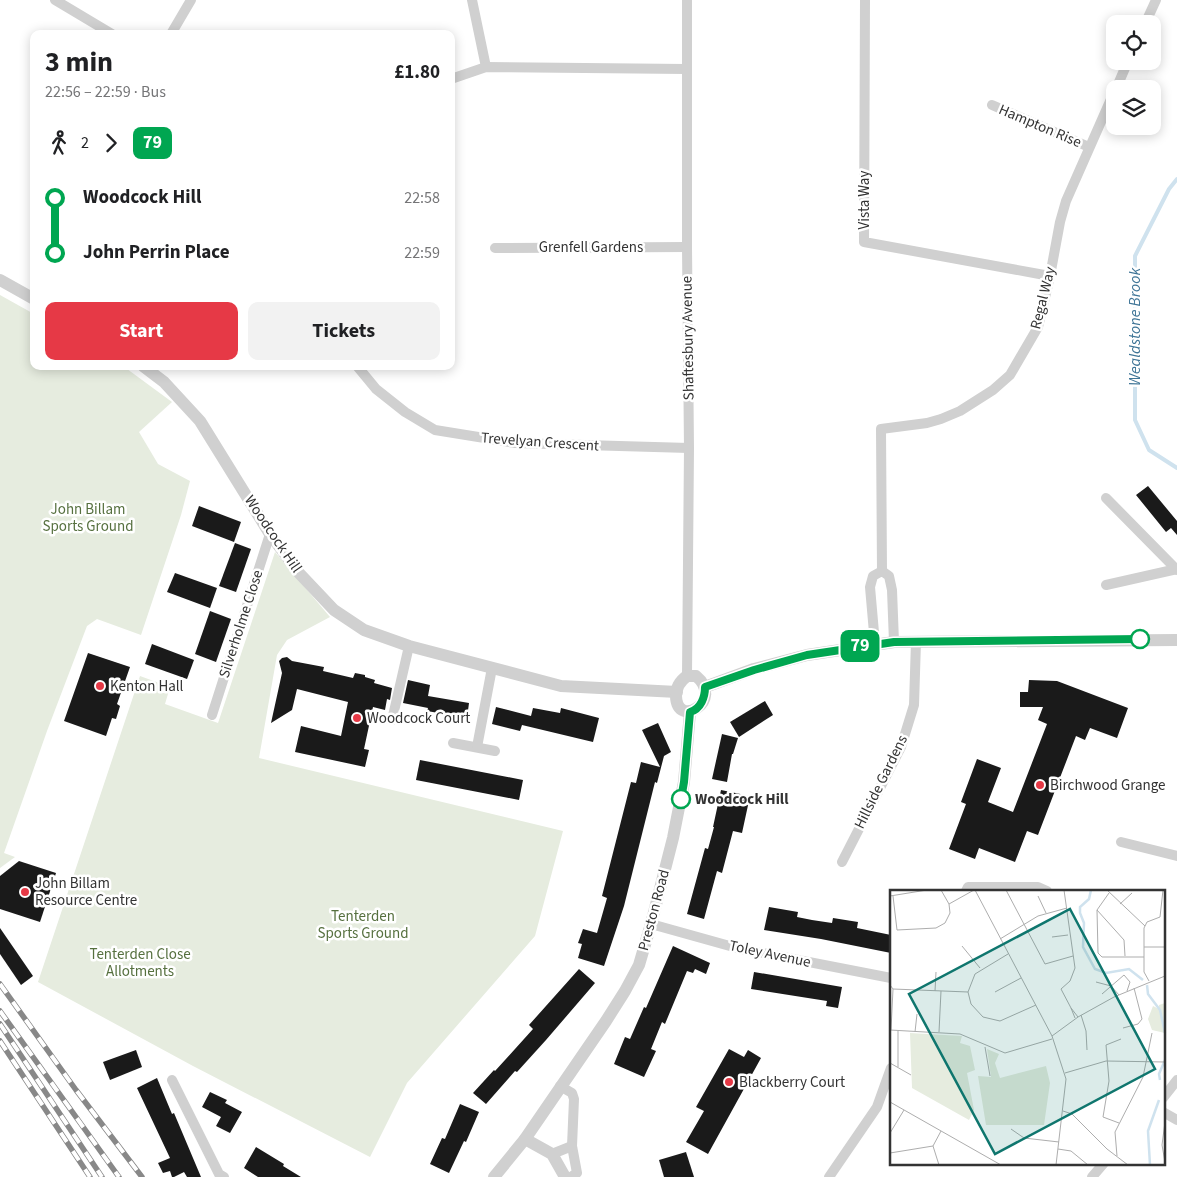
<!DOCTYPE html>
<meta charset="utf-8">
<style>
:root{--surface:#fff;--page:#f2f2f2;--text:#202124;--muted:#757577;--accent:#e63946}
body{margin:0;font-family:"Source Sans 3",sans-serif;background:var(--page);color:var(--text);height:100vh;display:flex;flex-direction:column;font-size:19px;white-space:nowrap}
*{box-sizing:border-box;margin:0}
p{font-size:16px;color:var(--muted)}
.icon{flex:none;width:28px;height:28px;fill:none;stroke:currentColor;stroke-width:2;stroke-linecap:round;stroke-linejoin:round}
.map{position:relative;flex:1;overflow:hidden}
.drawer{position:absolute;left:30px;top:30px;width:425px;height:340px;display:flex;flex-direction:column;background:var(--surface);border-radius:10px;box-shadow:0 2px 12px #0003}
.drawer>*{flex:none}
.badge{padding:0 10px;border-radius:8px;font-size:18px;line-height:32px}
.fabs{position:absolute;left:1106px;top:15px;display:grid;gap:10px}
.fabs a{display:grid;place-items:center;width:55px;height:55px;border-radius:10px;background:var(--surface);box-shadow:0 2px 12px #0003;font-size:25px}
.map>.badge{position:absolute;translate:-50% -50%;box-shadow:0 0 0 2px #fff}
.legs{display:flex;align-items:center;gap:8px;height:55px;padding:0 15px;font-size:16px}
.legs p{margin-inline-start:auto}
.head{display:flex;align-items:center;justify-content:space-between;height:85px;padding:0 15px}
h1{font-size:28px;font-weight:700;line-height:38px}
.button{display:flex;gap:10px;margin-top:auto;padding:10px 15px}
.button a{flex:1;height:58px;border-radius:10px;background:var(--accent);color:#fff;font-size:20px;font-weight:700;line-height:58px;text-align:center}
.button a+a{background:var(--page);color:var(--text)}
ul{padding:0 15px;list-style:none}
li{display:flex;align-items:center;gap:18px;height:55px;font-size:19px}
li i{display:grid;place-items:center;width:8px;height:100%;margin:0 6px;background:currentColor}
li i::after{content:'';width:12px;height:12px;margin:-6px;border:4px solid;border-radius:50%;background:var(--surface)}
li p{margin-inline-start:auto}
li:first-child i{background:linear-gradient(#0000 50%,currentColor 0)}
li:last-child i{background:linear-gradient(currentColor 50%,#0000 0)}
.map>svg:first-child{display:block}
</style>
<div class="map">
<svg width="1177" height="1177" viewBox="0 0 1177 1177">
<rect width="100%" height="100%" fill="#fff"/>
<g fill="#e6ecdf">
<path d="M0,295L34,314V366H123L172,402L139,432L158,464L190,481L181,515L141,635L97,619L87,626L47,731L4,853L15,857L0,868Z"/>
<path d="M275,552L330,617L287,640L277,655L259,758L563,831L535,936L407,1083L370,1157L193,1066L38,982L140,676L170,687L165,704L218,723Z"/>
</g>
<g fill="none" stroke-linecap="round" stroke-linejoin="round">
<path stroke="#cfe2ee" stroke-width="4" d="M1177,179L1169,189L1135,256V420L1149,450L1177,468"/>
</g>
<g fill="#1a1a1a">
<path d="M1148,486L1177,521V535L1171,528L1166,532L1136,495Z"/>
<path d="M199,506L241,522L234,542L192,526Z"/>
<path d="M235,543L251,549L236,592L219,586Z"/>
<path d="M175,573L217,588L210,608L167,592Z"/>
<path d="M210,611L231,619L216,662L195,654Z"/>
<path d="M152,644L194,660L187,679L145,664Z"/>
<path d="M88,653L130,667L117,704L120,706L116,719L112,718L106,736L64,721Z"/>
<path d="M287,657L292,661L324,667L323,671L353,678L355,673L365,675V677L375,680L374,683L392,688L390,700L387,699L385,710L373,707L364,749L369,750L365,767L295,752L301,726L341,736L348,702L297,689L292,710L271,723L282,673L279,661L282,658Z"/>
<path d="M408,680L430,685L428,696L469,703L467,718L427,711L428,708L403,703Z"/>
<path d="M1029,680L1057,681L1128,708L1117,738L1090,728L1085,740L1076,736L1038,835L1027,831L1015,862L979,848L975,859L949,849L966,804L961,802L977,759L1001,768L988,802L1013,812L1047,724L1038,720L1043,707H1020V692H1028Z"/>
<path d="M765,701L773,715L739,737L730,722Z"/>
<path d="M496,707L531,716L533,708L560,713L561,708L599,718L593,742L522,725L520,731L492,724Z"/>
<path d="M658,723L671,752L664,756L657,783L655,782L624,906L604,966L578,958L582,944L578,943L583,929L597,933L607,898L602,896L631,782L636,783L641,762L660,767L642,730Z"/>
<path d="M722,734L738,738L733,754H732L727,782L712,779Z"/>
<path d="M420,760L523,780L519,800L416,780Z"/>
<path d="M721,790L750,796L742,833L733,831L722,873L717,871L704,919L687,914L705,848L708,849L714,827H713Z"/>
<path d="M19,861L56,873L40,922L0,909V876Z"/>
<path d="M769,907L798,912L797,917L812,920L832,923L833,918L858,922L857,928L891,935V953L821,939L764,930Z"/>
<path d="M0,928L33,976L21,985L0,954Z"/>
<path d="M673,946L710,963L706,974L695,969L693,973L687,971L665,1024L662,1022L651,1049L656,1051L644,1077L614,1064L625,1037L630,1039L644,1007L646,1008Z"/>
<path d="M579,969L595,983L546,1040L517,1072L515,1071L486,1104L473,1093L494,1070L495,1071L533,1029L529,1025Z"/>
<path d="M754,972L842,987L838,1008L826,1006L827,1001L751,989Z"/>
<path d="M729,1049L744,1057L748,1050L761,1058L708,1154L686,1142L704,1111L696,1107Z"/>
<path d="M136,1050L142,1067L110,1080L103,1062Z"/>
<path d="M157,1078L172,1114L174,1113L201,1177H187L184,1172L174,1177H172L170,1171L163,1173L158,1163L170,1158L137,1088Z"/>
<path d="M210,1092L227,1100L225,1103L242,1112L230,1133L216,1126L221,1117L202,1107Z"/>
<path d="M460,1104L479,1112L466,1142L464,1141L449,1173L430,1164L442,1138L445,1139Z"/>
<path d="M256,1147L284,1164L283,1166L301,1177H258L244,1168Z"/>
<path d="M686,1152L694,1177H664L659,1160Z"/>
</g>
<g fill="none" stroke-linecap="round" stroke-linejoin="round">
<g stroke="#d0d0d0" stroke-width="10">
<path d="M55,0L112,34"/>
<path d="M472,0L486,67"/>
<path d="M865,0L864,242L1050,276"/>
<path d="M1145,24L1156,0"/>
<path d="M171,34L191,0"/>
<path d="M451,79L486,67L686,69"/>
<path d="M1116,89L1128,61"/>
<path d="M992,105L1089,147"/>
<path d="M495,248L687,247"/>
<path d="M357,366L376,389L405,412L435,430L515,443L689,448"/>
<path d="M1106,498L1177,570"/>
<path d="M882,571L881,429L927,423L941,419L960,411L993,390L1010,375L1038,327L1050,276L1060,222L1066,201L1115,90"/>
<path d="M1106,585L1177,569"/>
<path d="M875,644L870,587L873,576L882,571L889,576L892,590L894,642"/>
<path d="M687,676L689,448L687,247V0"/>
<path d="M212,715L270,534"/>
<path d="M392,720L409,646"/>
<path d="M453,743L495,751"/>
<path d="M477,747L492,668"/>
<path d="M1121,842L1177,856"/>
<path d="M842,862L901,747L914,705L916,641"/>
<path d="M966,891L968,887H1038L1047,891"/>
<path d="M651,924L737,948L891,978"/>
<path d="M172,1080L219,1174L224,1177"/>
<path d="M560,1086L572,1093L574,1099L572,1146L577,1173L571,1177"/>
<path d="M1163,1098L1177,1080"/>
<path d="M1163,1112L1177,1120"/>
<path d="M552,1154L572,1146"/>
<path d="M829,1177L877,1107L891,1068"/>
<path d="M1092,1177L1104,1163"/>
</g>
<g stroke="#d0d0d0" stroke-width="12">
<path d="M0,280L34,299"/>
<path d="M143,366L164,382L200,421L270,534L299,573L334,610L364,630L409,646L561,686L677,692"/>
<path d="M687,676H696C725,700 677,730 676,696C676,688 680,681 687,676Z"/>
<path d="M705,687L754,669L807,655L894,642L1177,640"/>
<path d="M525,1139L552,1154L565,1177"/>
<path d="M494,1177L525,1139L606,1021L625,991L639,965L651,924L673,838L684,782L690,712"/>
</g>
<g stroke="#888" stroke-width="5.5">
<g id="rail">
<path d="M0,984L76,1090L142,1177"/>
<path d="M0,1011L119,1177"/>
<path d="M0,1024L102,1177"/>
<path d="M0,1041L90,1177"/>
</g>
</g>
<use href="#rail" stroke="#fff" stroke-width="4" stroke-dasharray="11" stroke-linecap="butt"/>
</g>
<g fill="none" stroke-linecap="round" stroke-linejoin="round">
<g stroke="#fff" stroke-width="11">
<path id="line-1" d="M681,799L684,782L690,712C701,709 705,697 705,687L754,670L807,655L894,642L1140,639"/>
</g>
<use href="#line-1" stroke="#00a651" stroke-width="8"/>
</g>
<g fill="#fff" stroke="#00a651" stroke-width="2.5">
<circle cx="1140" cy="639" r="9"/>
<circle cx="681" cy="799" r="9"/>
</g>
<g fill="#e63946" stroke="#fff" stroke-width="2">
<circle cx="100" cy="686" r="5"/>
<circle cx="357" cy="718" r="5"/>
<circle cx="1040" cy="785" r="5"/>
<circle cx="25" cy="892" r="5"/>
<circle cx="729" cy="1082" r="5"/>
</g>
<g text-anchor="middle" dominant-baseline="central" stroke-width="5" stroke-linejoin="round" paint-order="stroke">
<g font-size="15" fill="#333" stroke="#fff">
<text transform="translate(1040 126) rotate(23)">Hampton Rise</text>
<text transform="translate(864 200) rotate(-90)">Vista Way</text>
<text x="591" y="247">Grenfell Gardens</text>
<text transform="translate(1043 298) rotate(-76)">Regal Way</text>
<text transform="translate(688 338) rotate(-91)">Shaftesbury Avenue</text>
<text transform="translate(540 442) rotate(4)">Trevelyan Crescent</text>
<text transform="translate(273 534) rotate(56)">Woodcock Hill</text>
<text transform="translate(241 624) rotate(-72)">Silverholme Close</text>
<text transform="translate(881 782) rotate(-64)">Hillside Gardens</text>
<text transform="translate(654 910) rotate(-75)">Preston Road</text>
<text transform="translate(770 954) rotate(12)">Toley Avenue</text>
</g>
<g font-size="15" fill="#56703f" stroke="#fff">
<text x="88" y="509">John Billam<tspan x="88" dy="17">Sports Ground</tspan></text>
<text x="363" y="916">Tenterden<tspan x="363" dy="17">Sports Ground</tspan></text>
<text x="140" y="954">Tenterden Close<tspan x="140" dy="17">Allotments</tspan></text>
</g>
<g font-size="15" fill="#333" stroke="#fff" text-anchor="start">
<text x="110" y="686">Kenton Hall</text>
<text x="367" y="718">Woodcock Court</text>
<text x="1050" y="785">Birchwood Grange</text>
<text x="35" y="883">John Billam<tspan x="35" dy="17">Resource Centre</tspan></text>
<text x="739" y="1082">Blackberry Court</text>
</g>
<g font-size="15" font-weight="bold" fill="#333" stroke="#fff" text-anchor="start">
<text x="695" y="799">Woodcock Hill</text>
</g>
<g font-size="16" font-style="italic" fill="#3f7597" stroke="#fff">
<text transform="translate(1135 327) rotate(-90)">Wealdstone Brook</text>
</g>
</g>
<g transform="translate(890 890)">
<rect width="275" height="275" fill="#fff"/>
<path d="M275,113V143L262,140L258,129L263,116L269,119V115ZM20,143L72,146L70,153L80,156L85,180L77,183L84,220L79,230L22,198ZM97,159L109,164L105,173L110,188L156,176L160,193L154,235H96L88,186L101,187Z" fill="#e6ecdf"/>
<path fill="none" stroke="#cfe2ee" stroke-width="2.5" d="M201,0L199,9L190,17V23L194,33L193,57L205,79L216,83L239,79L253,90M257,95L258,104L270,120L275,143M270,190L269,184L275,170M260,275L258,241L269,210"/>
<path fill="none" stroke="#adadad" stroke-width="1" d="M85,0L162,146M116,0L155,74L183,66M174,0L185,78L180,91L171,99L181,118M217,0L255,36M219,3L207,20L208,63L212,67H254M0,6L37,0M3,6L7,40L46,38L55,33L60,23L59,14L51,0M148,6L156,23M59,14L84,0M230,14L242,3M207,20L234,50L235,66M162,47L178,45M110,49L148,26L177,18M72,56L90,78M254,57H275M118,64L85,84L78,102L81,114L93,127L110,131L146,115M259,91L254,82V38L257,32L270,27L273,0M206,92L221,96L229,105M0,95L3,99L78,102M45,101L46,82M105,102L131,88M212,104L234,85L240,92L237,101M191,125L196,141L197,160M185,128L181,118L188,127M233,138L248,134L252,129L244,98M0,140L70,144L115,163L162,149M1,140L3,99M8,141V177M25,142L27,124M49,142L51,101M95,157L100,186M0,173L21,185M175,183L216,171L275,172M0,212L111,275M173,221L182,224L217,259L238,275M275,232L272,255L275,272M229,233L213,227L219,191L216,155L231,149M121,239L134,248L169,252M0,243L14,220M43,256L49,275M168,259L181,261L198,275M0,263L43,256L51,241M227,266L225,242L253,187L262,143M166,275L176,189L162,146L188,127L224,107L275,86"/>
<path fill="#0f766e" fill-opacity="0.15" stroke="#0f766e" stroke-width="2.5" d="M180,19L265,179L105,264L19,104Z"/>
<rect width="275" height="275" fill="none" stroke="#333" stroke-width="2.5"/>
</g>
</svg>
<div class="fabs">
<a><svg class="icon" aria-label="locate" viewBox="0 0 24 24"><circle cx="12" cy="12" r="6"/><path d="M12 2v4M12 18v4M2 12h4M18 12h4"/></svg></a>
<a><svg class="icon" aria-label="layers" viewBox="0 0 24 24"><path d="M12 4l9 5-9 5-9-5zM3 14l9 5 9-5"/></svg></a>
</div>
<b class="badge" style="left:860px;top:646px;background:#00a651;color:#fff">79</b>
<section class="drawer">
<div class="head"><div><h1>3 min</h1><p>22:56 – 22:59 · Bus</p></div><b>£1.80</b></div>
<div class="legs"><svg class="icon" aria-label="walk" viewBox="0 0 24 24"><circle cx="13" cy="4" r="2"/><path d="M13 8l-2 6 4 7M11 14l-3 7M7 12l3-4h3l4 4"/></svg>2<svg class="icon" aria-label="forward" viewBox="0 0 24 24"><path d="M9 5l7 7-7 7"/></svg><b class="badge" style="background:#00a651;color:#fff">79</b></div>
<ul>
<li><i style="color:#00a651"></i><b>Woodcock Hill</b><p>22:58</p></li>
<li><i style="color:#00a651"></i><b>John Perrin Place</b><p>22:59</p></li>
</ul>
<div class="button"><a>Start</a><a>Tickets</a></div>
</section>
</div>
